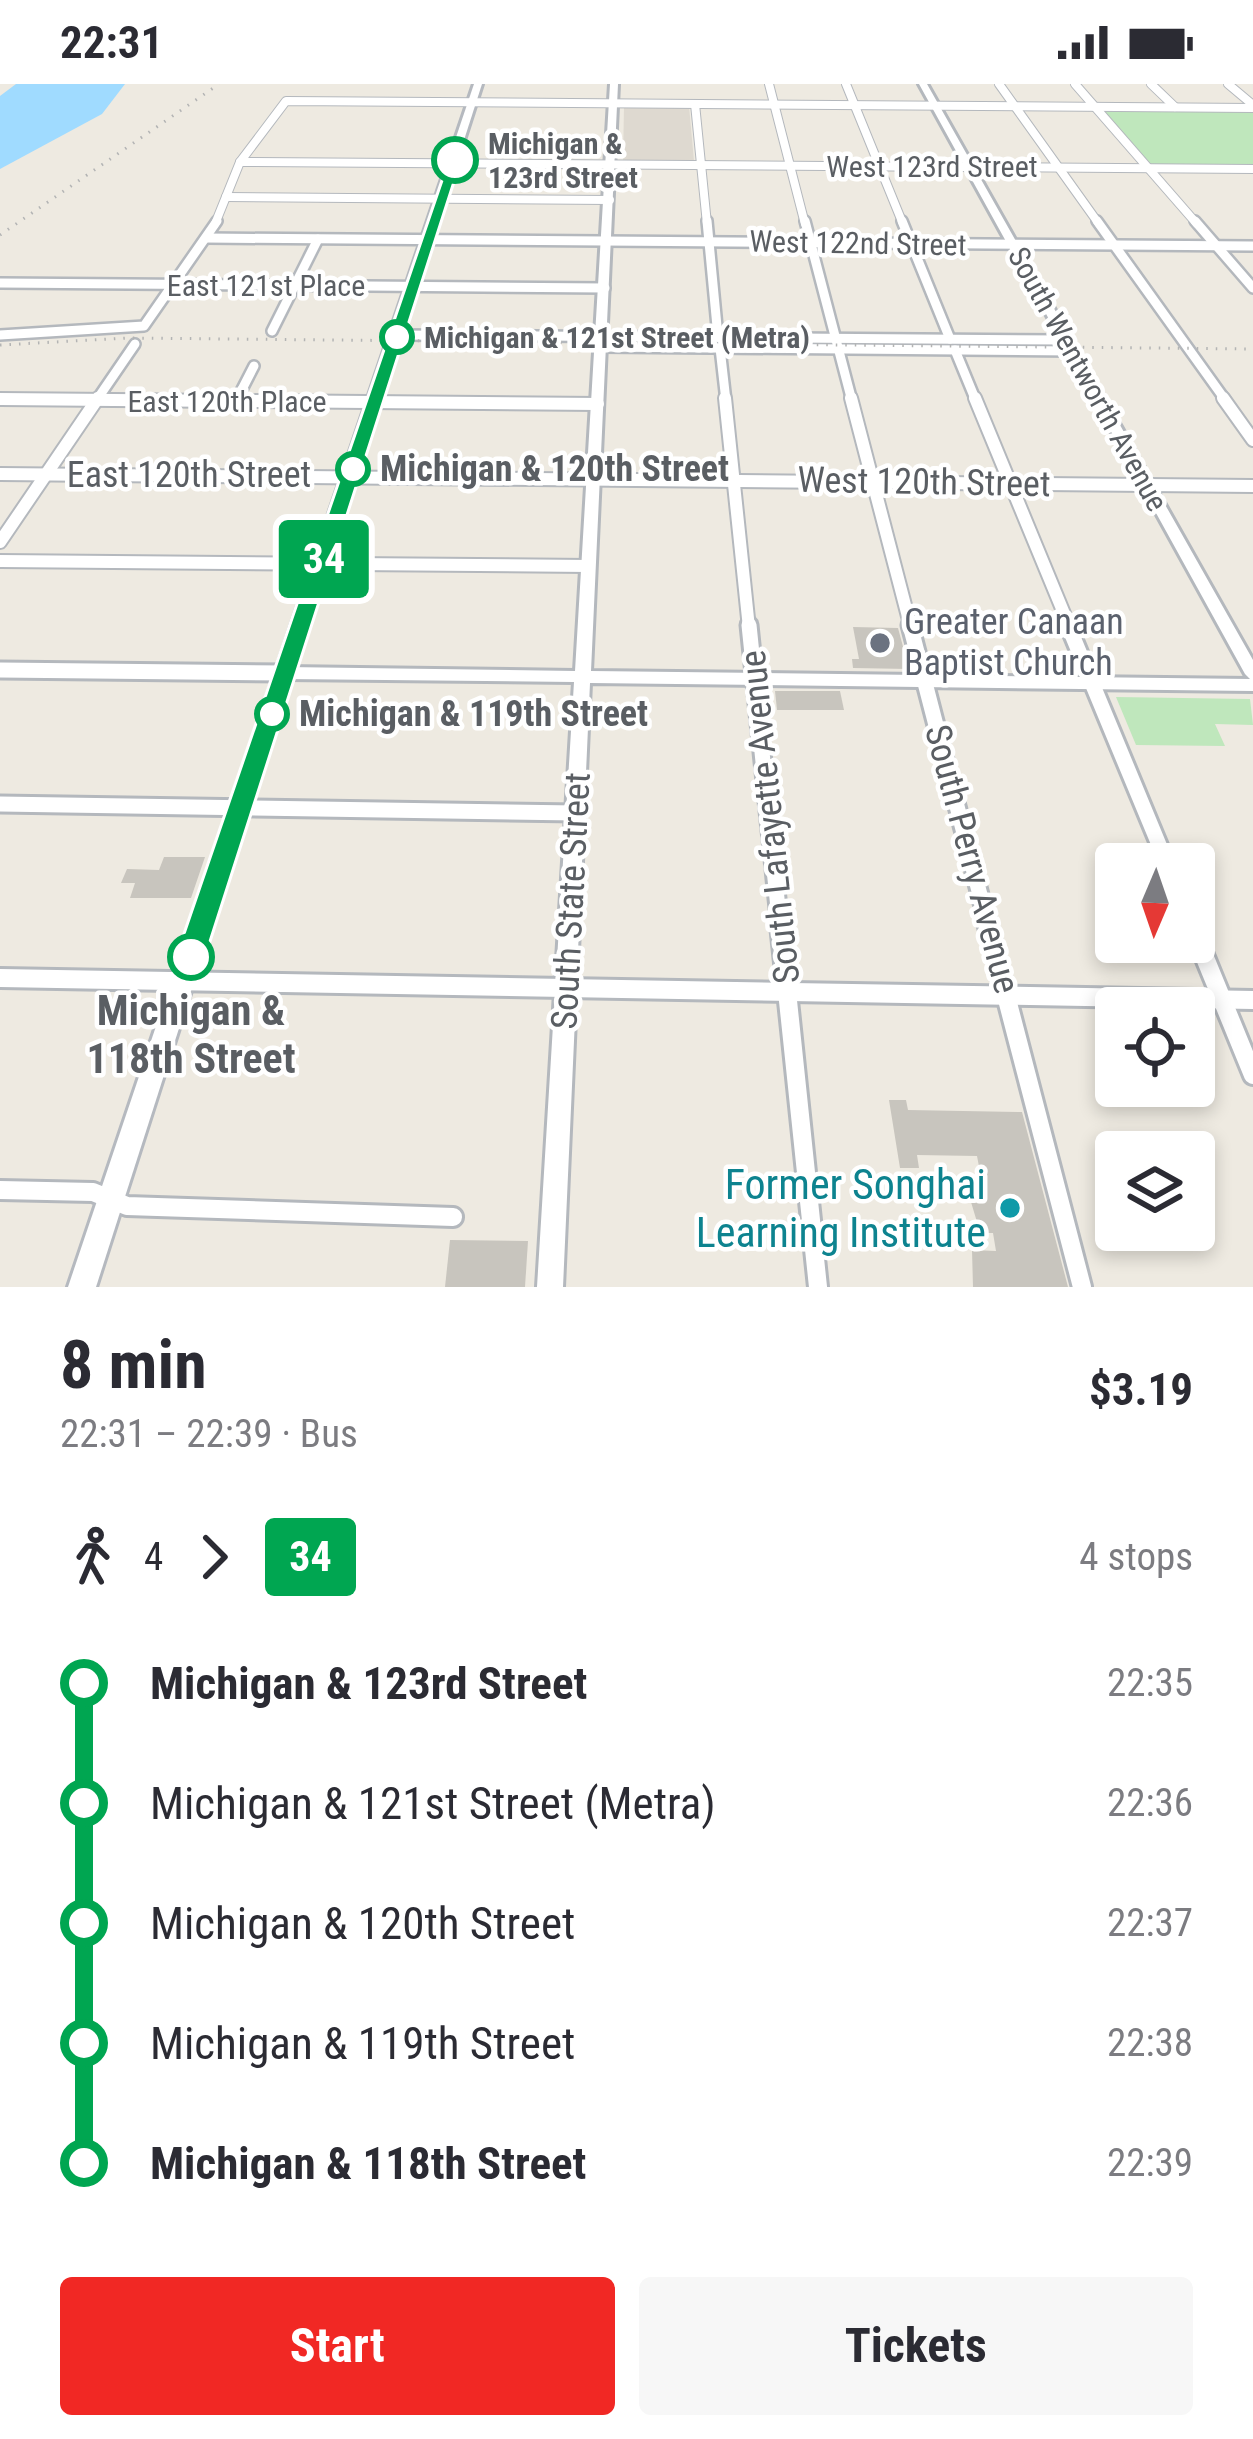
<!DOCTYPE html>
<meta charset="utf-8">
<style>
:root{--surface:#fff;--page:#f7f7f7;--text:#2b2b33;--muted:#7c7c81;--accent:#f12824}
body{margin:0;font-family:"Roboto Condensed",sans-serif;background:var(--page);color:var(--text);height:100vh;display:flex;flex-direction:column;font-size:45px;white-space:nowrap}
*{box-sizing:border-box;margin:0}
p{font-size:39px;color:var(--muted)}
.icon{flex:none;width:66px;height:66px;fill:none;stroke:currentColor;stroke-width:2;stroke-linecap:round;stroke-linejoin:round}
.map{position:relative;height:1203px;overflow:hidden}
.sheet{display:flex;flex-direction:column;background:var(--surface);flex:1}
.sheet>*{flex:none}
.badge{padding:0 24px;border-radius:9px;font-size:42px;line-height:78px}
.needle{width:78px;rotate:182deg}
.tools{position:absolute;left:1095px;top:759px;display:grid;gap:24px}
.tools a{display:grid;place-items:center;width:120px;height:120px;border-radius:12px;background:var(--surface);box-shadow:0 6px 18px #0003;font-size:60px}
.map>.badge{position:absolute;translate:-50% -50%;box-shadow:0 0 0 6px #fff}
.legs{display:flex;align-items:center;gap:18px;height:132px;padding:0 60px;font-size:39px}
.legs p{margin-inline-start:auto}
.head{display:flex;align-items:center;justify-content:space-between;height:204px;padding:0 60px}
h1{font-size:66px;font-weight:700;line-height:90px}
.cta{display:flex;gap:24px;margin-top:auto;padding:24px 60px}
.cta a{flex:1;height:138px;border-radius:12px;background:var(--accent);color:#fff;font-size:48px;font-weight:700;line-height:138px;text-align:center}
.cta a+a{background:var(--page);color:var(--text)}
ul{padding:0 60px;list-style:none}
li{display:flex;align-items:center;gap:42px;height:120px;font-size:45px}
li i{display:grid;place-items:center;width:18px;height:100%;margin:0 15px;background:currentColor}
li i::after{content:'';width:30px;height:30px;margin:-15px;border:9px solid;border-radius:50%;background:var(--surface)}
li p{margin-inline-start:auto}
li:first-child i{background:linear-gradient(#0000 50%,currentColor 0)}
li:last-child i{background:linear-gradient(currentColor 50%,#0000 0)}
.status{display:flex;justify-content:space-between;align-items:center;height:84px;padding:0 60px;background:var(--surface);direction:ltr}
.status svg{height:33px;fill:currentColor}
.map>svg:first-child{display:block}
</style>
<div class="status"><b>22:31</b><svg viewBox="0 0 49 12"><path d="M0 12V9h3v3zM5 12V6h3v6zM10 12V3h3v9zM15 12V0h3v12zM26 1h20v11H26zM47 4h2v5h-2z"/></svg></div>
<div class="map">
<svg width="1253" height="1203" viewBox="0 0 1253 1203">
<rect width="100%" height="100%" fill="#eeeae1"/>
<path fill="#ded9d0" d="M624,22H689L694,77H623Z"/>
<g fill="#bfe7bc">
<path d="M1253,25V83L1151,81L1101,26Z"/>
<path d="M1116,613L1250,615L1253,641L1215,640L1225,662L1136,661Z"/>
</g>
<path fill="#a0dbff" d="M16,0H125L102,30L0,85V12Z"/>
<g fill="#c8c5be">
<path d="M853,543L898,544L909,585L853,584L852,575H859Z"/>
<path d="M775,607H840L844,626H777Z"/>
<path d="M164,773H205L191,814H130L135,799H121L127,785L159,786Z"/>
<path d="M889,1016H906L908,1026L1022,1028L1068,1203H973L972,1166L996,1167L993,1149H975L973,1138H977L965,1098H982L977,1072L917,1071L919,1084H900Z"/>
<path d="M450,1156L528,1157L525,1203H445Z"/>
</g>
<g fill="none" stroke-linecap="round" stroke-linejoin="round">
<g stroke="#b4b8bd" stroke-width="10">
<g id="minor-far4">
<path d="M769,0L805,140"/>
<path d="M846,0L903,140"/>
<path d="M999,0L1099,140"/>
<path d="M1075,0L1197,140"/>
<path d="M1151,0L1175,23"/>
<path d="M1228,0L1253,21"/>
<path d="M695,20L707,140"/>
<path d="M240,78L1253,85"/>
<path d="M226,113L610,116"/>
<path d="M215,140L240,78L286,17L1253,24"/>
</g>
</g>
<g stroke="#b4b8bd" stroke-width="14">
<g id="minor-far3">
<path d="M707,137L718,253"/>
<path d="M805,137L852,317"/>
<path d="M902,137L950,255"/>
<path d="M1097,137L1226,317"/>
<path d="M1195,137L1253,204"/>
<path d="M206,154L1253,162"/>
<path d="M0,199L605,204"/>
<path d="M272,247L318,155"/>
<path d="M0,251L144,242L217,137"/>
<path d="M397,251L1066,256"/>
<path d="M601,263L1073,267"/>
<path d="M720,264L726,317"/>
<path d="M955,266L976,317"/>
<path d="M0,315L299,317"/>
<path d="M96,317L135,260"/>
<path d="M236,317L254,282"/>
</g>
</g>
<g stroke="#b4b8bd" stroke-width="16">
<g id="minor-far2">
<path d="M725,314L749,544"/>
<path d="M851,314L911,544"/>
<path d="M975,314L1070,544"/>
<path d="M1223,314L1253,356"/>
<path d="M0,315L598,320"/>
<path d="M0,390L1253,402"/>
<path d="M0,458L98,314"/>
<path d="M0,477L589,482"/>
</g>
</g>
<g stroke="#b4b8bd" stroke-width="21">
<g id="minor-far1">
<path d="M749,541L779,834"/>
<path d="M910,541L986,834"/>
<path d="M1068,541L1167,780"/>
<path d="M0,586L285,589"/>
<path d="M0,720L576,729"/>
</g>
</g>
<g stroke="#b4b8bd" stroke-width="24">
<g id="minor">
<path d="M779,831L818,1203"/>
<path d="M985,831L1082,1203"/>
<path d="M1194,847L1253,991"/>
<path d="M0,894L1253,916"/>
<path d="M0,1106L93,1108L127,1122L453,1133"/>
</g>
</g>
<g stroke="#b4b8bd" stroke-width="6">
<path id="tertiary" d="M610,0H618L591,587L1250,595L1245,590L919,0H927L1253,576V607L590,599L563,1203H537L574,598L285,595L277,589L285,583L575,587Z"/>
</g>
<g stroke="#b5b9bf" stroke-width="6">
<path id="secondary" d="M474,0H482L96,1203H68Z"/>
</g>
<use href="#minor-far4" stroke="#fff" stroke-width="8"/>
<use href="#minor-far3" stroke="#fff" stroke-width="9"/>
<use href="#minor-far2" stroke="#fff" stroke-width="12"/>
<use href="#minor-far1" stroke="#fff" stroke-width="15"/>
<use href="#minor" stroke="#fff" stroke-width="18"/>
<use href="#tertiary" fill="#fff" fill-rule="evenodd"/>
<use href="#secondary" fill="#fff" fill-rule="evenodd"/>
<g stroke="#b3b4b4" stroke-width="3" stroke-dasharray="1.5 8" stroke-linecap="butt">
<path d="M0,151L219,0"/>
<path d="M0,261L128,254L1253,265"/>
</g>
</g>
<path fill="#00a651" stroke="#fff" stroke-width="3" d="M455,72L461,76L205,873L191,887L176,873L449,76Z"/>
<g fill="#fff" stroke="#00a651" stroke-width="6">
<circle cx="455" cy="76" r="21"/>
<circle cx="397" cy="253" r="15"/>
<circle cx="353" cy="385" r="15"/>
<circle cx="272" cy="630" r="15"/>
<circle cx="191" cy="873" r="21"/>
</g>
<circle fill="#6b7280" stroke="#fff" stroke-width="4.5" cx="880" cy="559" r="12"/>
<circle fill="#0f9aa8" stroke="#fff" stroke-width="4.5" cx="1010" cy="1124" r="12"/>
<g text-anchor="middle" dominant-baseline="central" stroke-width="9" stroke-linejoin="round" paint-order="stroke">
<g font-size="30" font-weight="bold" fill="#5a5e63" stroke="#fff" text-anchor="start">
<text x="488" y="59">Michigan &amp;<tspan x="488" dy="34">123rd Street</tspan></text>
<text x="424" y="253">Michigan &amp; 121st Street (Metra)</text>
</g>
<g font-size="30" fill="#5a5e63" stroke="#fff">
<text x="932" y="82">West 123rd Street</text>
<text transform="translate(858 159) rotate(1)">West 122nd Street</text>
<text x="266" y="201">East 121st Place</text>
<text transform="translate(1088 295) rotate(61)">South Wentworth Avenue</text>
<text x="227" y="317">East 120th Place</text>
</g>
<g font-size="36" font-weight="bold" fill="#5a5e63" stroke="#fff" text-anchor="start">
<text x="380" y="385">Michigan &amp; 120th Street</text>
<text x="299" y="630">Michigan &amp; 119th Street</text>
</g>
<g font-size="36" fill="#5a5e63" stroke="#fff">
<text x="189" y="391">East 120th Street</text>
<text transform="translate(924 398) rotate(1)">West 120th Street</text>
<text transform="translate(770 733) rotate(-96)">South Lafayette Avenue</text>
<text transform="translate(972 775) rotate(75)">South Perry Avenue</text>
<text transform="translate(571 817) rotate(-87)">South State Street</text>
</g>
<g font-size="36" fill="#5b616d" stroke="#fff" text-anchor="start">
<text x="904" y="538">Greater Canaan<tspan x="904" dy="41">Baptist Church</tspan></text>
</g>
<g font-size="42" font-weight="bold" fill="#5a5e63" stroke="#fff">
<text x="191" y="926">Michigan &amp;<tspan x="191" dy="48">118th Street</tspan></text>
</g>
<g font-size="42" fill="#0d838f" stroke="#fff" text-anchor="end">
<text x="986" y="1100">Former Songhai<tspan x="986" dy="48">Learning Institute</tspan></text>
</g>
</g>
</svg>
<div class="tools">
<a><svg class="needle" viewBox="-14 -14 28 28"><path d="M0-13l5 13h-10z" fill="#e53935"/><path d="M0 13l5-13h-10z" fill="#7c7c81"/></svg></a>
<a><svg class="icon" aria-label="locate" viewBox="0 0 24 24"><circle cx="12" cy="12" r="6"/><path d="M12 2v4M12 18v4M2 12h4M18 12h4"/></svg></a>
<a><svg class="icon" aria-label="layers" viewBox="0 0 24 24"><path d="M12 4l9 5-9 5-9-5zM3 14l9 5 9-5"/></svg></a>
</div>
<b class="badge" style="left:324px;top:475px;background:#00a651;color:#fff">34</b>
</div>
<section class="sheet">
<div class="head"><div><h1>8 min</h1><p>22:31 – 22:39 · Bus</p></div><b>$3.19</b></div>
<div class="legs"><svg class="icon" aria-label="walk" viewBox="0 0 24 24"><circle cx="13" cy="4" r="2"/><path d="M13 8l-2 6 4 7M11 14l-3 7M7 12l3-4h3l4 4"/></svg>4<svg class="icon" aria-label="forward" viewBox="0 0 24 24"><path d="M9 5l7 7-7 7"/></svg><b class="badge" style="background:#00a651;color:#fff">34</b><p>4 stops</p></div>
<ul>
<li><i style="color:#00a651"></i><b>Michigan &amp; 123rd Street</b><p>22:35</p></li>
<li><i style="color:#00a651"></i><span>Michigan &amp; 121st Street (Metra)</span><p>22:36</p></li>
<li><i style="color:#00a651"></i><span>Michigan &amp; 120th Street</span><p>22:37</p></li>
<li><i style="color:#00a651"></i><span>Michigan &amp; 119th Street</span><p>22:38</p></li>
<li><i style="color:#00a651"></i><b>Michigan &amp; 118th Street</b><p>22:39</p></li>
</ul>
<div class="cta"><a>Start</a><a>Tickets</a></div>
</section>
